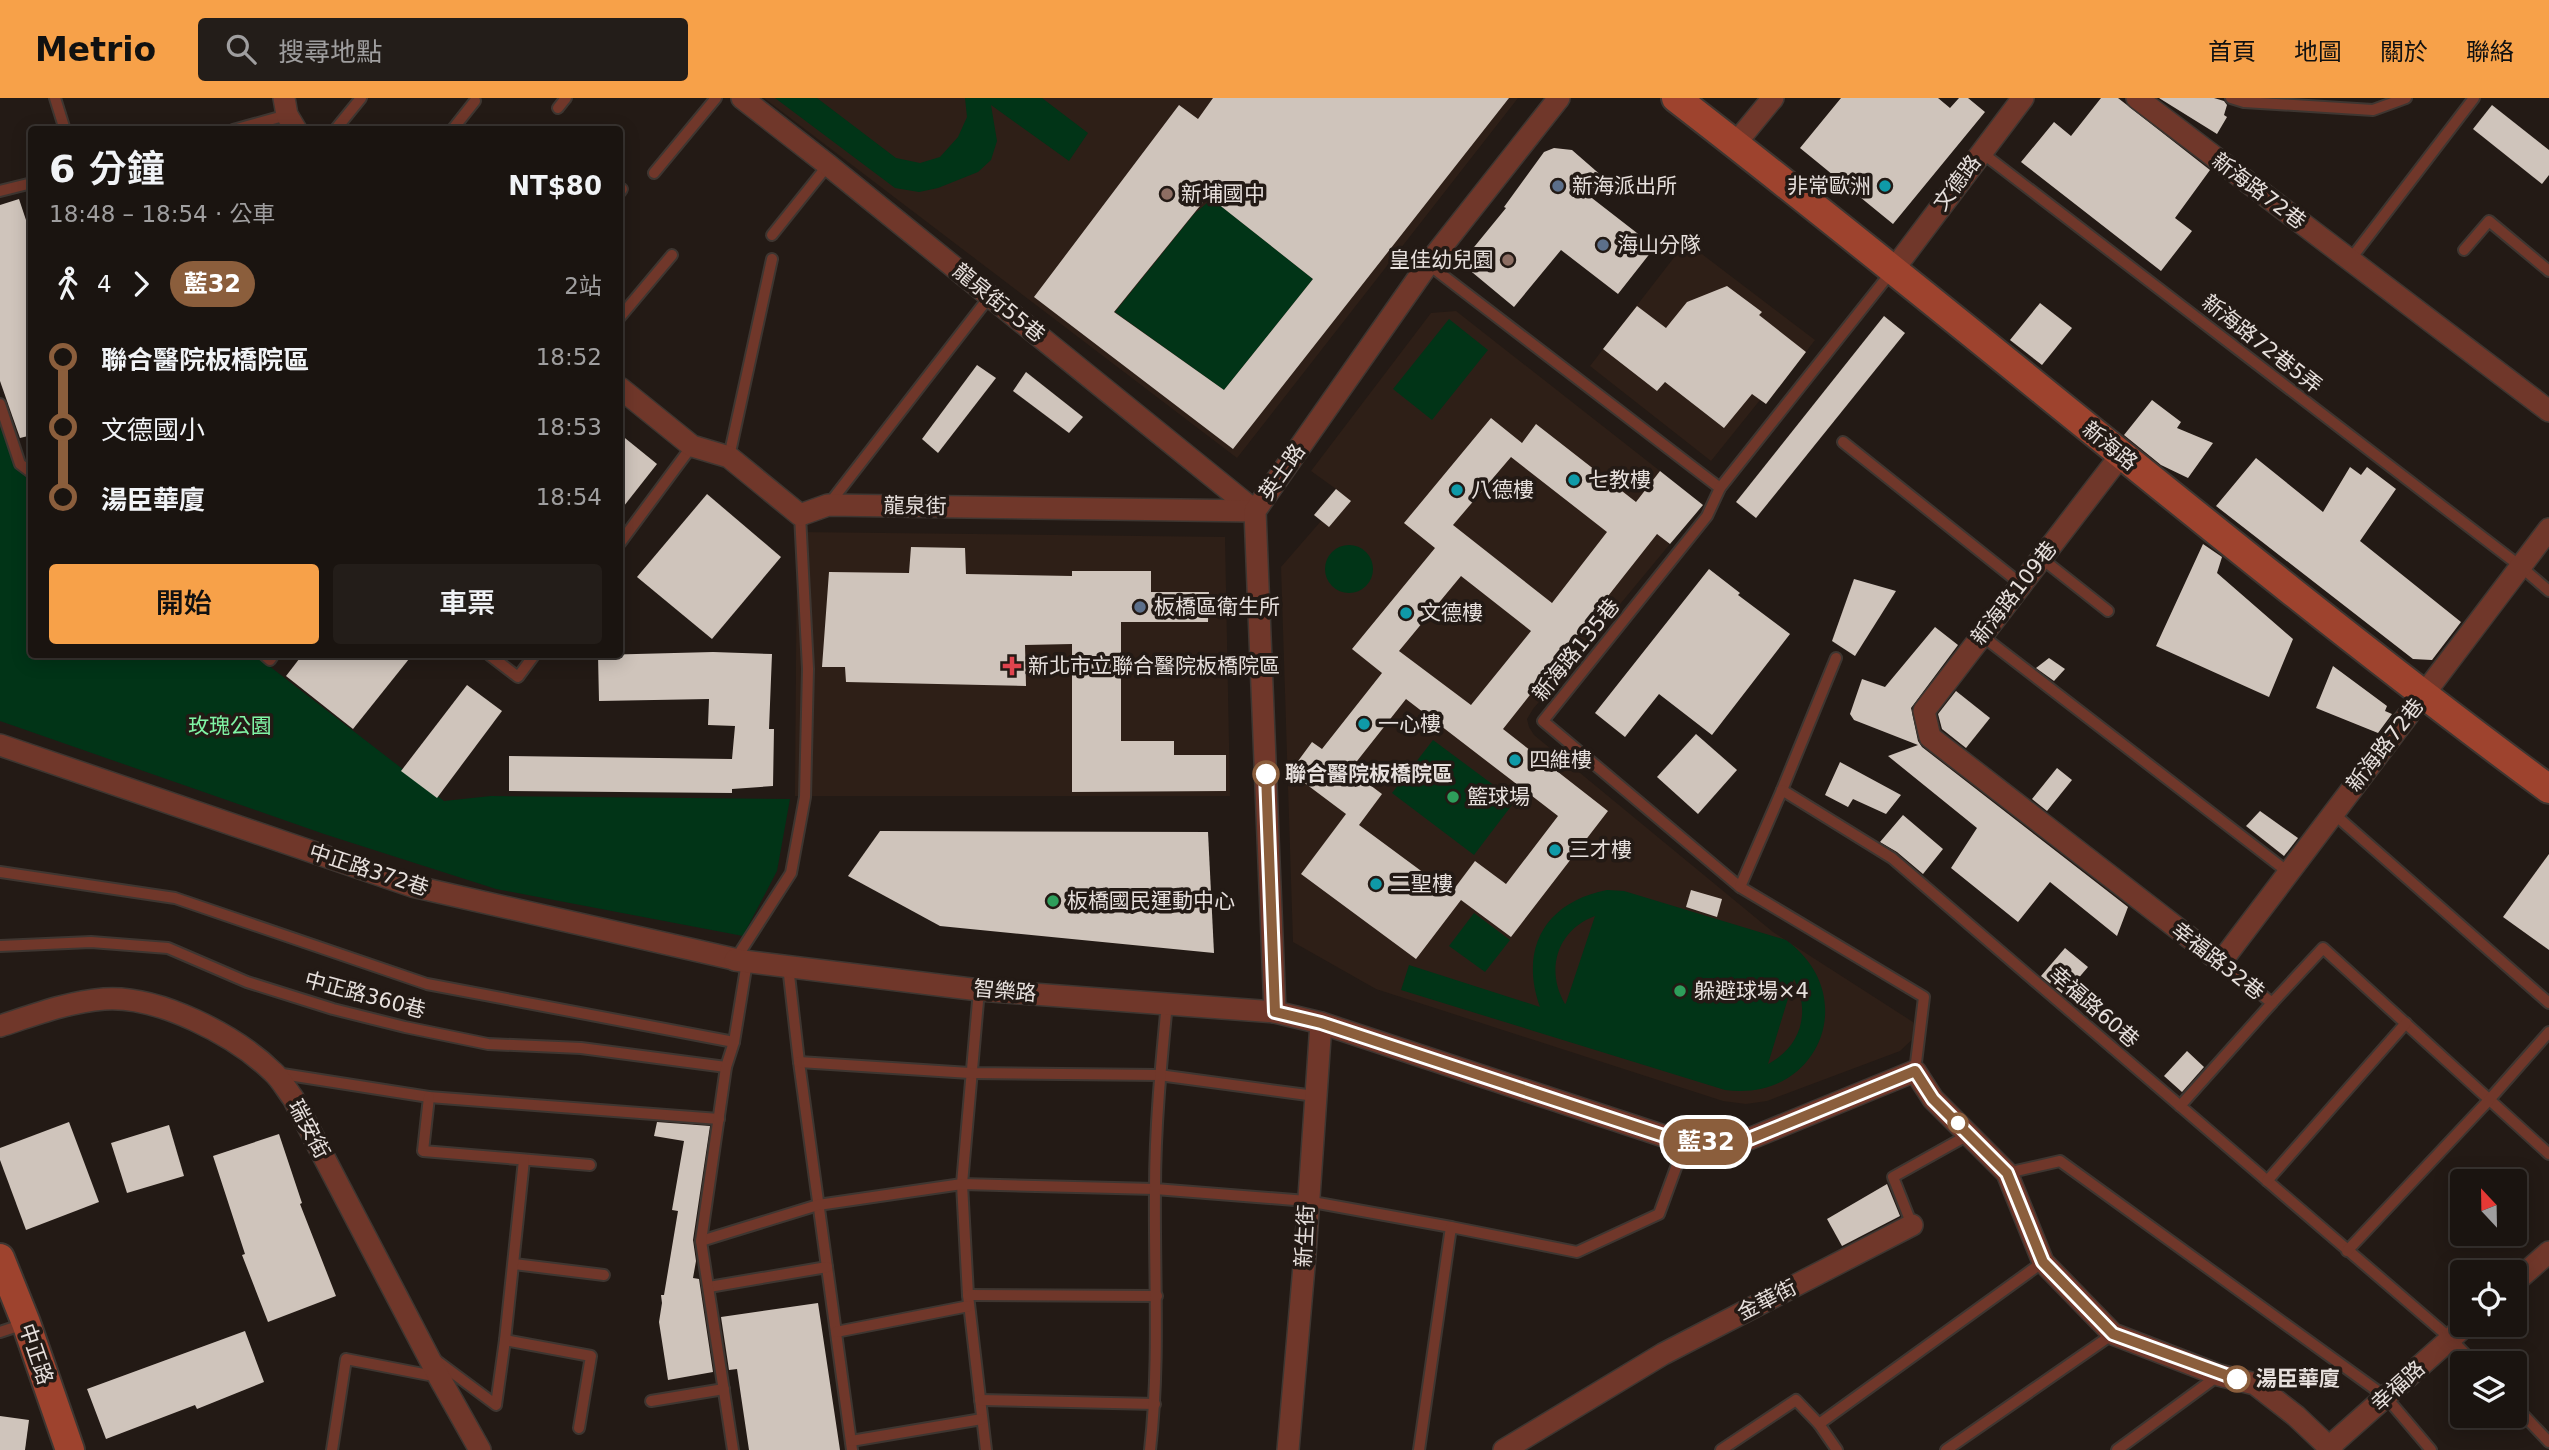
<!DOCTYPE html>
<html lang="zh-TW">
<meta charset="utf-8">
<style>
:root{--surface:#1a1410;--page:#231d19;--text:#f1f3f6;--muted:#9f9e9f;--line:#383330;--accent:#f7a149}
body{margin:0;font-family:"DejaVu Sans","Noto Sans TC",sans-serif;background:var(--page);color:var(--text);height:100vh;display:flex;flex-direction:column;font-size:26px;white-space:nowrap}
*{box-sizing:border-box;margin:0}
p{font-size:23px;color:var(--muted)}
.icon{flex:none;width:38px;height:38px;fill:none;stroke:currentColor;stroke-width:2;stroke-linecap:round;stroke-linejoin:round}
.map{position:relative;flex:1;overflow:hidden}
.panel{position:absolute;left:28px;top:28px;width:595px;height:532px;display:flex;flex-direction:column;background:var(--surface);border-radius:7px;box-shadow:0 4px 18px #0003,0 0 0 2px var(--line)}
.panel>*{flex:none}
.badge{padding:0 14px;border-radius:23px;font-size:24px;line-height:46px}
.needle{width:46px;rotate:338deg}
.buttons{position:absolute;left:2450px;top:1071px;display:grid;gap:14px}
.buttons a{display:grid;place-items:center;width:77px;height:77px;border-radius:7px;background:var(--surface);box-shadow:0 4px 18px #0003,0 0 0 2px var(--line);font-size:35px}
.map>.badge{position:absolute;translate:-50% -50%;box-shadow:0 0 0 4px #fff}
.legs{display:flex;align-items:center;gap:10px;height:77px;padding:0 21px;font-size:23px}
.legs p{margin-inline-start:auto}
.overview{display:flex;align-items:center;justify-content:space-between;height:119px;padding:0 21px}
h1{font-size:38px;font-weight:600;line-height:52px}
.button{display:flex;gap:14px;margin-top:auto;padding:14px 21px}
.button a{flex:1;height:80px;border-radius:7px;background:var(--accent);color:#111;font-size:28px;font-weight:600;line-height:80px;text-align:center}
.button a+a{background:var(--page);color:var(--text)}
ul{padding:0 21px;list-style:none}
li{display:flex;align-items:center;gap:24px;height:70px;font-size:26px}
li i{display:grid;place-items:center;width:10px;height:100%;margin:0 9px;background:currentColor}
li i::after{content:'';width:18px;height:18px;margin:-9px;border:5px solid;border-radius:50%;background:var(--surface)}
li p{margin-inline-start:auto}
li:first-child i{background:linear-gradient(#0000 50%,currentColor 0)}
li:last-child i{background:linear-gradient(currentColor 50%,#0000 0)}
header{display:flex;align-items:center;gap:42px;box-sizing:border-box;height:98px;padding:0 35px;background:var(--accent);color:#111}
header strong{font-size:33px}
nav{display:flex;gap:38px;margin-inline-start:auto;font-size:24px}
.search{width:490px;height:63px;background:var(--page);display:flex;align-items:center;gap:18px;box-sizing:border-box;padding:0 24px;border-radius:7px;color:var(--muted);font-size:26px}
.map>svg:first-child{display:block}
</style>
<header>
<strong>Metrio</strong>
<div class="search"><svg class="icon" aria-label="search" viewBox="0 0 24 24"><circle cx="10" cy="10" r="6"/><path d="M15 15l6 6"/></svg>搜尋地點</div>
<nav><a>首頁</a><a>地圖</a><a>關於</a><a>聯絡</a></nav>
</header>
<div class="map">
<svg width="2549" height="1352" viewBox="0 0 2549 1352">
<rect width="100%" height="100%" fill="#231a15"/>
<g fill="#2e1f17">
<path d="M764,0H1518L1237,360Z"/>
<path d="M1686,144L1815,242L1766,306L1760,302L1711,363L1590,268Z"/>
<path d="M1456,213L1660,373L1640,422L1670,446L1533,611L1527,621L1529,629L1534,637L1773,834L1913,924L1917,937L1900,953L1767,1003L1746,1006L1723,1003L1376,891L1293,844L1281,469L1321,423L1314,417L1336,391L1311,373L1431,215Z"/>
<path d="M797,434L1225,439L1230,698H795Z"/>
</g>
<g fill="#013417" fill-rule="evenodd">
<path d="M775,0H817L896,60L920,65L940,59L958,39L967,19L965,0H1042L1088,35L1069,63L991,7L997,43L991,62L978,74L938,90L919,94L895,90Z"/>
<path d="M1212,101L1313,181L1224,292L1115,214L1195,115Z"/>
<path d="M1449,221L1488,252L1432,322L1393,291Z"/>
<path d="M0,328L16,371L31,383L32,556L255,557L444,703L491,698L790,701L777,773L743,838L496,791L324,736L0,623Z"/>
<circle cx="1349" cy="471" r="24"/>
<path d="M1433,642L1515,703L1474,757L1392,695Z"/>
<path d="M1607,792L1624,793L1786,842C1863,898 1818,1005 1725,992L1401,892L1409,867L1540,909C1519,851 1545,804 1607,792ZM1595,818L1566,905L1565,906C1545,872 1557,832 1595,818ZM1794,881C1811,914 1801,949 1768,966Z"/>
<path d="M1474,815L1510,842L1485,874L1449,848Z"/>
</g>
<g fill="#cfc4bb" fill-rule="evenodd">
<path d="M1213,0H1509L1233,351L1034,199L1179,7L1198,21ZM1208,98L1313,181L1224,292L1114,214Z"/>
<path d="M1841,0H1938L1950,10L1959,0H1968L1985,14L1893,126L1800,50Z"/>
<path d="M2101,0H2118L2210,72L2175,120L2192,133L2161,173L2021,64L2054,24L2071,38Z"/>
<path d="M2159,0H2214L2224,3L2227,7L2224,17L2227,19L2217,36Z"/>
<path d="M2492,7L2549,52V77L2542,86L2473,31Z"/>
<path d="M1554,50L1572,52L1603,79L1588,97L1655,149L1618,196L1561,152L1514,209L1461,165L1506,110L1504,109L1544,54Z"/>
<path d="M19,101L32,140V337L20,340L0,283V107Z"/>
<path d="M1727,188L1762,214L1759,217L1806,254L1766,306L1752,296L1724,330L1665,284L1657,293L1603,251L1637,208L1666,230L1687,204Z"/>
<path d="M2040,205L2072,230L2042,267L2010,242Z"/>
<path d="M1884,218L1905,235L1756,420L1736,404Z"/>
<path d="M977,267L996,280L938,355L922,341Z"/>
<path d="M1026,274L1083,319L1069,335L1013,293Z"/>
<path d="M2152,302L2181,324L2177,330L2213,345L2188,380L2161,367L2124,337Z"/>
<path d="M1491,320L1522,345L1536,326L1636,404L1660,373L1703,407L1670,446L1657,436L1503,631L1608,713L1511,839L1461,802L1416,861L1301,776L1346,716L1290,674L1312,644L1322,651L1382,575L1352,551L1435,450L1404,425ZM1511,359L1607,434L1552,505L1453,427ZM1461,478L1531,533L1471,607L1399,553ZM1406,601L1558,718L1506,786L1475,763L1451,795L1359,727L1382,696L1350,672Z"/>
<path d="M620,336L657,366L620,413Z"/>
<path d="M2256,360L2323,414L2350,369L2361,377L2367,369L2396,391L2360,443L2461,524L2432,562L2413,561L2216,408Z"/>
<path d="M1336,391L1351,403L1329,429L1314,417Z"/>
<path d="M707,396L781,459L712,541L637,479Z"/>
<path d="M2203,446L2222,459L2217,475L2293,541L2269,599L2156,548Z"/>
<path d="M911,449L965,450L966,476L1072,478V473H1151V494H1209L1208,524H1121V643H1174V657H1226V693L1072,694V546L1025,547L1026,588L846,584L845,569H822L829,474L909,475Z"/>
<path d="M1709,471L1740,495L1738,497L1790,536L1712,637L1659,596L1625,639L1595,615Z"/>
<path d="M1854,481L1896,493L1855,558L1832,543Z"/>
<path d="M1935,529L1958,547L1911,610L1918,643L1922,649L2128,809L2117,838L2050,784L2018,824L1951,770L1977,730L1888,658L1918,647L1854,622L1850,616L1862,581L1885,589Z"/>
<path d="M713,554L772,556L769,631H774L773,688L732,691V695L509,693V658L732,661L735,628L708,627L709,601L599,603L598,557Z"/>
<path d="M303,556H413L353,631L286,578Z"/>
<path d="M2049,560L2065,571L2054,583L2036,570Z"/>
<path d="M2333,568L2387,608L2385,613L2392,616L2378,635L2316,610Z"/>
<path d="M467,587L502,613L437,700L401,673Z"/>
<path d="M1956,593L1990,620L1966,650L1942,631L1938,616Z"/>
<path d="M1696,636L1737,672L1698,716L1657,679Z"/>
<path d="M1840,664L1901,697L1886,716L1853,701L1848,709L1825,697Z"/>
<path d="M2057,670L2072,682L2047,713L2032,701Z"/>
<path d="M2260,713L2298,740L2284,758L2246,728Z"/>
<path d="M1903,717L1943,751L1923,776L1897,754L1880,744Z"/>
<path d="M880,733L1208,734L1214,855L940,828L848,778Z"/>
<path d="M2549,756V852L2503,819Z"/>
<path d="M1691,792L1722,801L1717,819L1686,809Z"/>
<path d="M2065,850L2088,869L2064,897L2041,878Z"/>
<path d="M2187,953L2204,969L2182,994L2164,978Z"/>
<path d="M69,1024L99,1104L26,1132L0,1062V1050Z"/>
<path d="M657,1024L710,1028L693,1142L696,1163L693,1180L699,1181L713,1274L668,1282L659,1224L662,1205L661,1197H664L678,1113L672,1112L684,1043L654,1038Z"/>
<path d="M169,1027L184,1078L127,1095L111,1045Z"/>
<path d="M279,1036L302,1105L300,1106L336,1198L268,1224L242,1157L245,1156L213,1058Z"/>
<path d="M1887,1086L1900,1118L1842,1148L1827,1121Z"/>
<path d="M818,1205L840,1352H749L737,1271L729,1272L721,1219Z"/>
<path d="M245,1233L264,1284L197,1311L195,1307L106,1341L87,1291Z"/>
<path d="M0,1318L29,1322L25,1352H0Z"/>
</g>
<g fill="none" stroke-linecap="round" stroke-linejoin="round">
<g stroke="#3e3631" stroke-width="14">
<g id="lane">
<path d="M55,0L65,32"/>
<path d="M2231,0L2244,4L2373,12L2406,0"/>
<path d="M558,10L566,0"/>
<path d="M233,32L287,17"/>
<path d="M335,32L361,0"/>
<path d="M452,32L475,3"/>
<path d="M1981,54L2520,468L2549,493"/>
<path d="M654,75L716,0"/>
<path d="M0,93L32,85"/>
<path d="M620,94L622,91"/>
<path d="M772,137L828,67"/>
<path d="M2464,152L2489,123L2549,173"/>
<path d="M2350,162L2474,0"/>
<path d="M1428,166L1720,390"/>
<path d="M1892,173L1720,390L1707,418L1543,623L1740,789L1924,899L1915,973"/>
<path d="M620,219L672,157"/>
<path d="M0,306L20,366L32,375"/>
<path d="M1843,344L2021,486"/>
<path d="M729,359L772,161"/>
<path d="M829,406L990,198"/>
<path d="M620,445L692,348"/>
<path d="M2041,460L2108,513"/>
<path d="M1981,537L2288,774"/>
<path d="M263,556L270,562L274,556"/>
<path d="M488,556L518,579L535,556"/>
<path d="M1782,692L1836,560"/>
<path d="M2333,715L2549,905"/>
<path d="M0,774L175,800L427,886L734,944"/>
<path d="M1740,789L1782,692L1892,760L2450,1240L2474,1265"/>
<path d="M0,848L91,844L168,850L247,884L333,911L405,929L488,946L581,950L726,969"/>
<path d="M735,862L791,775L805,699L808,571L800,417"/>
<path d="M2221,864L2272,905L2323,850L2549,1056"/>
<path d="M788,868L799,964L852,1352"/>
<path d="M979,892L962,1086L968,1197L986,1352"/>
<path d="M799,964L970,975L1159,977L1315,998"/>
<path d="M276,975L429,999L719,1021"/>
<path d="M429,999L423,1053L590,1067"/>
<path d="M2180,1008L2272,905"/>
<path d="M2007,1075L2060,1063L2386,1299L2431,1352"/>
<path d="M2267,1083L2406,925"/>
<path d="M1912,1127L1893,1079L1970,1036"/>
<path d="M701,1143L818,1107L962,1086L1155,1091L1307,1103L1451,1129"/>
<path d="M2347,1153L2489,1002L2549,934"/>
<path d="M514,1166L604,1177"/>
<path d="M709,1189L827,1169"/>
<path d="M968,1197L1157,1198"/>
<path d="M0,1234L24,1226"/>
<path d="M836,1234L969,1208"/>
<path d="M505,1242L591,1258L579,1330"/>
<path d="M437,1263L496,1307L505,1242L524,1062"/>
<path d="M980,1302L1155,1306"/>
<path d="M651,1303L724,1291"/>
<path d="M2515,1308L2549,1344"/>
<path d="M1819,1326L1837,1352"/>
<path d="M851,1343L982,1321"/>
<path d="M332,1352L346,1261L439,1279"/>
<path d="M733,1352L701,1143L726,969L734,944L747,864"/>
<path d="M1150,1352C1160,1265 1154,1178 1155,1091C1155,1029 1161,967 1167,905"/>
<path d="M1419,1352L1451,1129L1577,1154L1659,1116L1685,1045"/>
<path d="M1721,1352L1796,1302L1819,1326L2043,1164"/>
<path d="M1946,1352L2113,1236"/>
<path d="M2117,1352L2219,1277"/>
</g>
</g>
<g stroke="#3e3631" stroke-width="24">
<g id="street">
<path d="M284,0L287,17L296,32"/>
<path d="M742,0L828,67L1255,413"/>
<path d="M2137,0L2549,313"/>
<path d="M1735,46L1773,0"/>
<path d="M1894,171L2023,0"/>
<path d="M620,290L692,348L729,359L800,417L828,407L1255,413"/>
<path d="M2121,357L1924,613L1930,639L2221,864L2549,431"/>
<path d="M0,647L412,788L747,864"/>
<path d="M735,862L979,892L1275,914L1321,925L1685,1045L1749,1041L1915,973L1933,1001L2007,1075L2043,1164L2113,1236L2219,1277L2255,1286L2296,1318L2332,1352"/>
<path d="M1275,914L1255,413L1428,166L1559,0"/>
<path d="M0,928C34,917 68,904 104,901C158,897 235,937 273,974C281,981 286,991 293,1000L439,1279L480,1352"/>
<path d="M2515,1184L2549,1154"/>
<path d="M2329,1349L2466,1227"/>
<path d="M1288,1352L1305,1157L1321,925"/>
<path d="M1504,1352L1663,1256L1912,1127"/>
</g>
</g>
<g stroke="#3e3631" stroke-width="32">
<g id="secondary">
<path d="M1676,0C1970,227 2250,470 2549,691"/>
<path d="M0,1160L26,1225L70,1352"/>
</g>
</g>
<use href="#lane" stroke="#70372a" stroke-width="10"/>
<use href="#street" stroke="#70372a" stroke-width="21"/>
<use href="#secondary" stroke="#9e432e" stroke-width="28"/>
</g>
<g fill="none" stroke-linecap="round" stroke-linejoin="round">
<g stroke="#fff" stroke-width="16">
<path id="line-1" d="M1266,676L1275,914L1321,925L1685,1045L1749,1041L1915,973L1933,1001L2007,1075L2043,1164L2113,1236L2237,1281"/>
</g>
<use href="#line-1" stroke="#8b5e3c" stroke-width="10"/>
</g>
<g fill="#5c6f8a" stroke="#231a15" stroke-width="2.5">
<circle cx="1558" cy="88" r="7"/>
<circle cx="1603" cy="147" r="7"/>
<circle cx="1140" cy="509" r="7"/>
</g>
<g fill="#0f9aa8" stroke="#231a15" stroke-width="2.5">
<circle cx="1885" cy="88" r="7"/>
<circle cx="1574" cy="382" r="7"/>
<circle cx="1457" cy="392" r="7"/>
<circle cx="1406" cy="515" r="7"/>
<circle cx="1364" cy="626" r="7"/>
<circle cx="1515" cy="662" r="7"/>
<circle cx="1555" cy="752" r="7"/>
<circle cx="1376" cy="786" r="7"/>
</g>
<g fill="#8d6e63" stroke="#231a15" stroke-width="2.5">
<circle cx="1167" cy="96" r="7"/>
<circle cx="1508" cy="162" r="7"/>
</g>
<path fill="#e0444e" stroke="#231a15" stroke-width="2.5" d="M1008.5 557.5h7v7h7v7h-7v7h-7v-7h-7v-7h7z"/>
<g fill="#fff" stroke="#8b5e3c" stroke-width="3.5">
<circle cx="1266" cy="676" r="12"/>
<circle cx="1958" cy="1025" r="9"/>
<circle cx="2237" cy="1281" r="12"/>
</g>
<g fill="#2e9e5b" stroke="#231a15" stroke-width="2.5">
<circle cx="1453" cy="699" r="7"/>
<circle cx="1053" cy="803" r="7"/>
<circle cx="1680" cy="893" r="7"/>
</g>
<g text-anchor="middle" dominant-baseline="central" stroke-width="7" stroke-linejoin="round" paint-order="stroke">
<g font-size="21" fill="#e6dfdc" stroke="#231a15">
<text transform="translate(1957 85) rotate(-53)">文德路</text>
<text transform="translate(2259 93) rotate(37)">新海路72巷</text>
<text transform="translate(999 205) rotate(39)">龍泉街55巷</text>
<text transform="translate(2262 246) rotate(38)">新海路72巷5弄</text>
<text transform="translate(2110 348) rotate(39)">新海路</text>
<text transform="translate(1282 374) rotate(-55)">英士路</text>
<text transform="translate(915 408) rotate(1)">龍泉街</text>
<text transform="translate(2014 495) rotate(-52)">新海路109巷</text>
<text transform="translate(1576 552) rotate(-51)">新海路135巷</text>
<text transform="translate(2385 647) rotate(-52)">新海路72巷</text>
<text transform="translate(369 772) rotate(18)">中正路372巷</text>
<text transform="translate(2218 863) rotate(38)">幸福路32巷</text>
<text transform="translate(1005 893) rotate(5)">智樂路</text>
<text transform="translate(365 897) rotate(15)">中正路360巷</text>
<text transform="translate(2094 909) rotate(41)">幸福路60巷</text>
<text transform="translate(309 1031) rotate(62)">瑞安街</text>
<text transform="translate(1305 1138) rotate(-87)">新生街</text>
<text transform="translate(1767 1202) rotate(-27)">金華街</text>
<text transform="translate(36 1256) rotate(71)">中正路</text>
<text transform="translate(2398 1288) rotate(-42)">幸福路</text>
</g>
<g font-size="21" fill="#e6dfdc" stroke="#231a15" text-anchor="start">
<text x="1572" y="88">新海派出所</text>
<text x="1871" y="88" text-anchor="end">非常歐洲</text>
<text x="1181" y="96">新埔國中</text>
<text x="1617" y="147">海山分隊</text>
<text x="1494" y="162" text-anchor="end">皇佳幼兒園</text>
<text x="1588" y="382">七教樓</text>
<text x="1471" y="392">八德樓</text>
<text x="1154" y="509">板橋區衛生所</text>
<text x="1420" y="515">文德樓</text>
<text x="1028" y="568">新北市立聯合醫院板橋院區</text>
<text x="1378" y="626">一心樓</text>
<text x="1529" y="662">四維樓</text>
<text x="1467" y="699">籃球場</text>
<text x="1569" y="752">三才樓</text>
<text x="1390" y="786">二聖樓</text>
<text x="1067" y="803">板橋國民運動中心</text>
<text x="1694" y="893">躲避球場×4</text>
</g>
<g font-size="21" fill="#80f5a5" stroke="#231a15">
<text x="230" y="628">玫瑰公園</text>
</g>
<g font-size="21" font-weight="bold" fill="#e6dfdc" stroke="#231a15" text-anchor="start">
<text x="1285" y="676">聯合醫院板橋院區</text>
<text x="2256" y="1281">湯臣華廈</text>
</g>
</g>
</svg>
<div class="buttons">
<a><svg class="needle" viewBox="-14 -14 28 28"><path d="M0-13l5 13h-10z" fill="#e53935"/><path d="M0 13l5-13h-10z" fill="#9f9e9f"/></svg></a>
<a><svg class="icon" aria-label="locate" viewBox="0 0 24 24"><circle cx="12" cy="12" r="6"/><path d="M12 2v4M12 18v4M2 12h4M18 12h4"/></svg></a>
<a><svg class="icon" aria-label="layers" viewBox="0 0 24 24"><path d="M12 4l9 5-9 5-9-5zM3 14l9 5 9-5"/></svg></a>
</div>
<b class="badge" style="left:1706px;top:1044px;background:#8b5e3c;color:#fff">藍32</b>
<section class="panel">
<div class="overview"><div><h1>6 分鐘</h1><p>18:48 – 18:54 · 公車</p></div><b>NT$80</b></div>
<div class="legs"><svg class="icon" aria-label="walk" viewBox="0 0 24 24"><circle cx="13" cy="4" r="2"/><path d="M13 8l-2 6 4 7M11 14l-3 7M7 12l3-4h3l4 4"/></svg>4<svg class="icon" aria-label="forward" viewBox="0 0 24 24"><path d="M9 5l7 7-7 7"/></svg><b class="badge" style="background:#8b5e3c;color:#fff">藍32</b><p>2站</p></div>
<ul>
<li><i style="color:#8b5e3c"></i><b>聯合醫院板橋院區</b><p>18:52</p></li>
<li><i style="color:#8b5e3c"></i><span>文德國小</span><p>18:53</p></li>
<li><i style="color:#8b5e3c"></i><b>湯臣華廈</b><p>18:54</p></li>
</ul>
<div class="button"><a>開始</a><a>車票</a></div>
</section>
</div>
